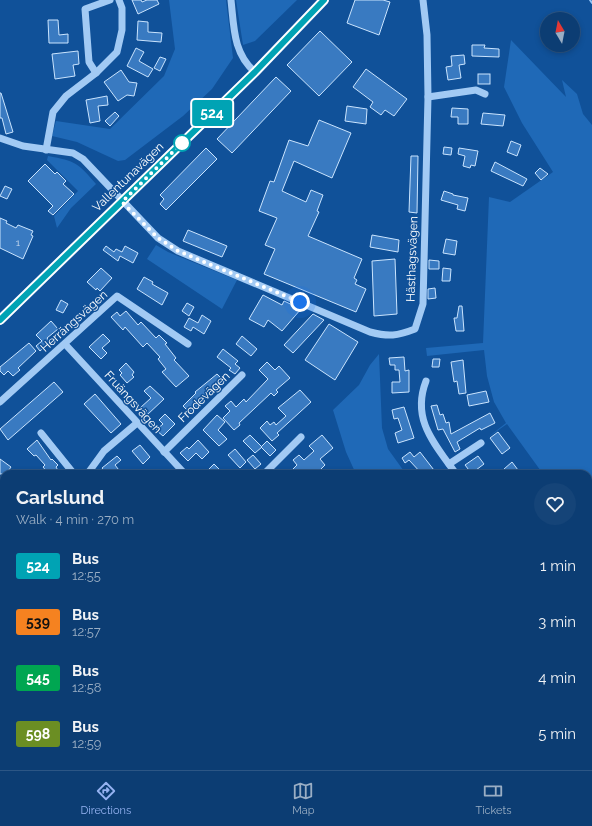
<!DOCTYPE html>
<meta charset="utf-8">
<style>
:root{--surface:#0c3d73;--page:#154478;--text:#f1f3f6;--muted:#9aaec4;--line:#2c5685;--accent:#95b2f1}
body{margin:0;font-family:Raleway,sans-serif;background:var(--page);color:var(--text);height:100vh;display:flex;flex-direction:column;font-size:15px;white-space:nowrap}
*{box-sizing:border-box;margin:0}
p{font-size:13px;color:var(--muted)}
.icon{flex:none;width:22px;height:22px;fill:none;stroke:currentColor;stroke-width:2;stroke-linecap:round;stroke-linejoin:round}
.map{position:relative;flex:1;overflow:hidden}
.side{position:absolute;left:0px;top:470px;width:592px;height:300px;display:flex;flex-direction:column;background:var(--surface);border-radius:12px 12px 0 0;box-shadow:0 2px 6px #0003,0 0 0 1px var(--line)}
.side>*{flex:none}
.badge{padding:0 8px;border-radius:3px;font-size:14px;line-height:26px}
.needle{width:26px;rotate:350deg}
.tools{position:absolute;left:540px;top:12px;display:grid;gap:8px}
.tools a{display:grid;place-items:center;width:40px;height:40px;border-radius:50%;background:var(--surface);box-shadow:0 2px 6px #0003,0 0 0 1px var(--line);font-size:20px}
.you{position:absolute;width:20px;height:20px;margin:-10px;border:3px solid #fff;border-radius:50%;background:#1a73e8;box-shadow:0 0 0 6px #1a73e833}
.map>.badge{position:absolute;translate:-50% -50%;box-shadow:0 0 0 2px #fff}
.round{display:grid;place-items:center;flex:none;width:42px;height:42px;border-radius:21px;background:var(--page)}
.overview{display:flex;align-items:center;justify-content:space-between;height:68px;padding:0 16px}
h1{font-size:19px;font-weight:700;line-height:30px}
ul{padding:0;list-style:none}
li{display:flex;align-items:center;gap:12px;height:56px;padding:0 16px}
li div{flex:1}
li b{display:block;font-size:15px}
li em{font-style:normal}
li .badge{min-width:44px;font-weight:700;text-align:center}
.dock{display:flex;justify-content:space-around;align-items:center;height:56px;border-top:1px solid var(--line);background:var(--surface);font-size:11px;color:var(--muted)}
.dock a{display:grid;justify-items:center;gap:2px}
.dock .on{color:var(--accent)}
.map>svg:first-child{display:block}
</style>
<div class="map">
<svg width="592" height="770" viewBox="0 0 592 770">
<rect width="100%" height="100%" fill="#105199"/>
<g fill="#1f69b7">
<path d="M169,0H226L233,58L212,89L183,116L125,160L118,161L77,142L52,136L56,121L110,129L164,76L175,49Z"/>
<path d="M236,0H297L255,41L243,45Z"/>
<path d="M511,40L566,97L562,80L577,94L583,114L592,125V634L588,630V474H543L507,424L487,438L506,423L494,402L487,376L484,350L427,356L426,348L483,343L489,197L510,202L553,172L522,123L504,87Z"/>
<path d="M48,156C76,161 78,163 96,184L71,208L57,228L54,216L78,191L47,160Z"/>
<path d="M156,245L168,252L237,280L222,309L147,259Z"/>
<path d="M379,354L382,428L388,449L406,474H356L346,452L333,410L359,385L370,365Z"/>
<path d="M588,746L592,754V770H550L551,766H588Z"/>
</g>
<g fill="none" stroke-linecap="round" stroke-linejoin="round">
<path stroke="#94c6f8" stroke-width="2" d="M590,0L592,3"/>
</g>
<g fill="#397ac1" stroke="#cae4fe">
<path d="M132,0H141L142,2L147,0H157L159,4L138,14Z"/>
<path d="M355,0H383L390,2L379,35L347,23Z"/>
<path d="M48,20H58L59,35L68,34V43H49Z"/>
<path d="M138,21L148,22V32L162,33L161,42L137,40Z"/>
<path d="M320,31L352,62L319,96L287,65Z"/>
<path d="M472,45H485L484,48L499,49V57L472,56Z"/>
<path d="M136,48L144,52L139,61L153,69L148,77L127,66Z"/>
<path d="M78,51L79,64L73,65L75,76L55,79L52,54Z"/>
<path d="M464,55L465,64L459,65L461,78L448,80L446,67L452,66L451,56Z"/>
<path d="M160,57L166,59L160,71L154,68Z"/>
<path d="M366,69L407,99L394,116L385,110L381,115L370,107L373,102L353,87Z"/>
<path d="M121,70L129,82L137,83L134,96L127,95L118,101L104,82Z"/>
<rect x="478" y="74" width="12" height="10"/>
<path d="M276,77L291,91L232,153L217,139Z"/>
<path d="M0,93H1L13,132L6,134L2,118H0Z"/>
<path d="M107,96L108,105L98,106L100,121L90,123L86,100Z"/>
<path d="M347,106L367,109L366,124L345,121Z"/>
<path d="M452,108L468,109V124H458V117H451Z"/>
<path d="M115,112L119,116L110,126L105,121Z"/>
<path d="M483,113L505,115L503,126L481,124Z"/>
<path d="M319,120L351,133L332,178L294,161L282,191L306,202L311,190L323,195L317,211L319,212L308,236L362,259L354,278L357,280L355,284L366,289L356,312L264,274L275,249L265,245L277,218L259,211L270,181L274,182L289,140L308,146Z"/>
<path d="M511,141L521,145L517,156L507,152Z"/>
<path d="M444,147L452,148L451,155L443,154Z"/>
<path d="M206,148L217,159L166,210L160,204L164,199L160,195Z"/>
<path d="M459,148L478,151L475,166L471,165L470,168L463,166L465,156L458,154Z"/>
<path d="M411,156H418L417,213L409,212Z"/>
<path d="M495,162L527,179L523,186L491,171Z"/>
<path d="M45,164L55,174L57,172L66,181L63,184L74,194L53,215L48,211L53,206L28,181Z"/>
<path d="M540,168L548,174L541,180L535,173Z"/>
<path d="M5,186L12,189L7,199L0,196Z"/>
<path d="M444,191L453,194V195L468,198L465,211L457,209L458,205L441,200Z"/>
<path d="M0,218L7,221L6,223L16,228L18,225L33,231L31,235L33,236L23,259L0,248Z"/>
<path d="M188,230L227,246L222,257L183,241Z"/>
<path d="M372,235L399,240L398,252L370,247Z"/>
<path d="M446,239L457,241L455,255L443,253Z"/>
<path d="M106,246L114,252L116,249L122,252L125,246L138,253L133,263L120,256L118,261L103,250Z"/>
<path d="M395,259L397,314L374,316L372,261Z"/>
<path d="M429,260L439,261V269H429Z"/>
<path d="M101,268L112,278L100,291L97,288L96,290L87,282Z"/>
<path d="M443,268L451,269L450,281H442Z"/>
<path d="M144,277L153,282L152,284L168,293L162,305L137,289Z"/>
<path d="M435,288L436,298L428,299V289Z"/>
<path d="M263,295L282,305L284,301L301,309L282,331L268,320L264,327L249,319Z"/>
<path d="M61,300L68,304L63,313L56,310Z"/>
<path d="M187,303L194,307L189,316L182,311Z"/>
<path d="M459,306H462L464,331H456L454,318H457Z"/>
<path d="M126,311L138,325L141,322L156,338L159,335L167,343L165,344L176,358L174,360L189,376L176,387L162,372L166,369L158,359L160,357L147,343L143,347L125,327L123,330L111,317L117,312L120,316Z"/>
<path d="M313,314L324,320L293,353L284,345Z"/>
<path d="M202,315L211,321L204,334L193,327L191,331L184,327L189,318L198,323Z"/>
<path d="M51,321L58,329L47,338L50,342L40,351L36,346L42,341L36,335Z"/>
<path d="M329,324L358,342L335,380L305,360Z"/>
<path d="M103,334L110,341L102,348L107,353L101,359L89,347Z"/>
<path d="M242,336L257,349L251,356L236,344Z"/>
<path d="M29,343L36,351L18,368L20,370L13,376L8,371L4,375L0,371V367Z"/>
<path d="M223,349L238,361L235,364L240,368L235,374L229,370L231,368L217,357Z"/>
<path d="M404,357L405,371L409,370V392L392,393V382H400L399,370H395V365H390L389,358Z"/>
<path d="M433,359H440L439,367H432Z"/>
<path d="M463,360L466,393L459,394L457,381L454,382L451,362Z"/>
<path d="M267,362L275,370L279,366L290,378L276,390L278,392L274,396L271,393L239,423L240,425L234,430L223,418L230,411L225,406L231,401L236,407L244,399L246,402L268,379L259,370Z"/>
<path d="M126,363L134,372L132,375L134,377L127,383L120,375L122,373L119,370Z"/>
<path d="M217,374L224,381L201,401L203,402L191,414L183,406L196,393L195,392Z"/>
<path d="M54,382L63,392L8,440L0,429Z"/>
<path d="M150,386L164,399L147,415L140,408L151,398L144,391Z"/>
<path d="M300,390L311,402L277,433L279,435L272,441L260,428L267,421L270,425L274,422L276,425L286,416L278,408Z"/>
<path d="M486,391L489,402L469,406L467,395Z"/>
<path d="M95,394L121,424L111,433L84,404Z"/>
<path d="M437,405L440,415L443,414L446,423L449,422L451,434L490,413L495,423L481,430L480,428L457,442L460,449L455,452L443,429L438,430L431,406Z"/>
<path d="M404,407L414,438L398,443L395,433L402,430L398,418L394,419L392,410Z"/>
<path d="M165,414L175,424L163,436L156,430L163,424L159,420Z"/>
<path d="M217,415L225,422L218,430L227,439L219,446L203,430Z"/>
<path d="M498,432L510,448L502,454L490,438Z"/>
<path d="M250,435L262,447L255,453L243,441Z"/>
<path d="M322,435L333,448L320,459L325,465L316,474H288L297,465L293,460L299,455L304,460L314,451L309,446Z"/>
<path d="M37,440L51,460L52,459L58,465L56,467L60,474H49L43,467L45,465L36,455L34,456L27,449Z"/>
<path d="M198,440L209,452L202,459L196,453L188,461L180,453L187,447L189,449Z"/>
<path d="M267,441L276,450L270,456L261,447Z"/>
<path d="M140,445L150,457L143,464L132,451Z"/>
<path d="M235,449L246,462L240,468L228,455Z"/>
<path d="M410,452L414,457L420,452L437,474H422L409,460L405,463L402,458Z"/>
<path d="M253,455L261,464L255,469L247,460Z"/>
<path d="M117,456L121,460L115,465L122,474H107L102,468Z"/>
<path d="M478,456L484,464L476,470L479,474H472L465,465Z"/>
<path d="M0,459L11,467L6,474H0Z"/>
<path d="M512,462L521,474H508L504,469Z"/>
<path d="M214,464L224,474H204Z"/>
</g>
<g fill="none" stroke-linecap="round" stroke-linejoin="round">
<g stroke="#a2caf4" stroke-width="7">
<path d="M231,0C234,27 233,53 255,72"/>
<path d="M96,73L89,62L85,9L110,0"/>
<path d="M428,97L476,90L485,94"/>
<path d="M0,138L23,146L73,153L83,159L158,238L178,251L370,332C389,337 397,336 415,329L423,304L428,97L427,35L423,0"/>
<path d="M46,150L53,112L66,96L96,73L117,52L122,30V8L119,0"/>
<path d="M65,344L185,474"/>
<path d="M426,381C411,420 435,444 456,474"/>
<path d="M0,402L117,296L188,344"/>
<path d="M41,433L74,474"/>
<path d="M164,452L242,375"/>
<path d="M449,464L481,443"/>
<path d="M90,474L88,473L104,451L137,423"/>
<path d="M264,474L301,437"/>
<path d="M0,503L4,509"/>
<path d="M588,641L592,647"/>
<path d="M133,766L152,770"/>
<path d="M123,770L124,766"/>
<path d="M208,770L214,766"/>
<path d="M298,770L302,766"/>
</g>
<path stroke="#eff6ff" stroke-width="10" d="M0,320L255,72L324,0"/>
</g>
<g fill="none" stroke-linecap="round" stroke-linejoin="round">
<g stroke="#fff" stroke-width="9">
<path id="line" d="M0,320L255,72L324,0"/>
</g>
<use href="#line" stroke="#00a3b4" stroke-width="6"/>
<path stroke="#fff" stroke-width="4" stroke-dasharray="0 7.2" d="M182,143L122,202L158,238L178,251L300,302"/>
</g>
<circle fill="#fff" stroke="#00a3b4" stroke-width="2" cx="182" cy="143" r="8"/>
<g text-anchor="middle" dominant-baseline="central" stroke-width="3" stroke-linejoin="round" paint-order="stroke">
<g font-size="10" fill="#cedef0">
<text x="18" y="242">1</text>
</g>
<g font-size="12" fill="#fff" stroke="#105199">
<text transform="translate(128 177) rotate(-44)">Vallentunavägen</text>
<text transform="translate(412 259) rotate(-88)">Hästhagsvägen</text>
<text transform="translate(74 321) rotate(-42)">Herrängsvägen</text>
<text transform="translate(204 397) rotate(-44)">Frodevägen</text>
<text transform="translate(133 402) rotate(48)">Fruängsvägen</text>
</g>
</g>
</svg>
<div class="tools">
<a><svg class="needle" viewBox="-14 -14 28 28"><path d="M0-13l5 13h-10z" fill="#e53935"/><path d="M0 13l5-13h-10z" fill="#9aaec4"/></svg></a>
</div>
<div class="you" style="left:300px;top:302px"></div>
<b class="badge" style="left:212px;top:113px;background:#00a3b4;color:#fff">524</b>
<section class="side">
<div class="overview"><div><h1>Carlslund</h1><p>Walk · 4 min · 270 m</p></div><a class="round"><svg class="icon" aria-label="heart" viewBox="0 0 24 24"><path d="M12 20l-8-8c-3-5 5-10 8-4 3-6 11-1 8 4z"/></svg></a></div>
<ul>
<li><span class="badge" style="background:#00a3b4;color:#fff">524</span><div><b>Bus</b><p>12:55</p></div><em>1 min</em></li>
<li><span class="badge" style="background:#f58220;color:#111">539</span><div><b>Bus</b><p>12:57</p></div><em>3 min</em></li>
<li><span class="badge" style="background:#00a651;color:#fff">545</span><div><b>Bus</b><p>12:58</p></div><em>4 min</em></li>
<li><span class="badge" style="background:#6b8e23;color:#fff">598</span><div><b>Bus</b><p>12:59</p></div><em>5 min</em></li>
</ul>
</section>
</div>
<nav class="dock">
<a class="on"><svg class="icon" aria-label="directions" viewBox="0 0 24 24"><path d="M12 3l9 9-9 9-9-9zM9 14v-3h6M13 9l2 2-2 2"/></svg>Directions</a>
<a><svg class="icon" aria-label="map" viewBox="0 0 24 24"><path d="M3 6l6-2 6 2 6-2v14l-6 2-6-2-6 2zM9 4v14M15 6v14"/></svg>Map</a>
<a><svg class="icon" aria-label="tickets" viewBox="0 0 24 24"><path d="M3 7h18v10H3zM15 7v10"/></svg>Tickets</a>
</nav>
